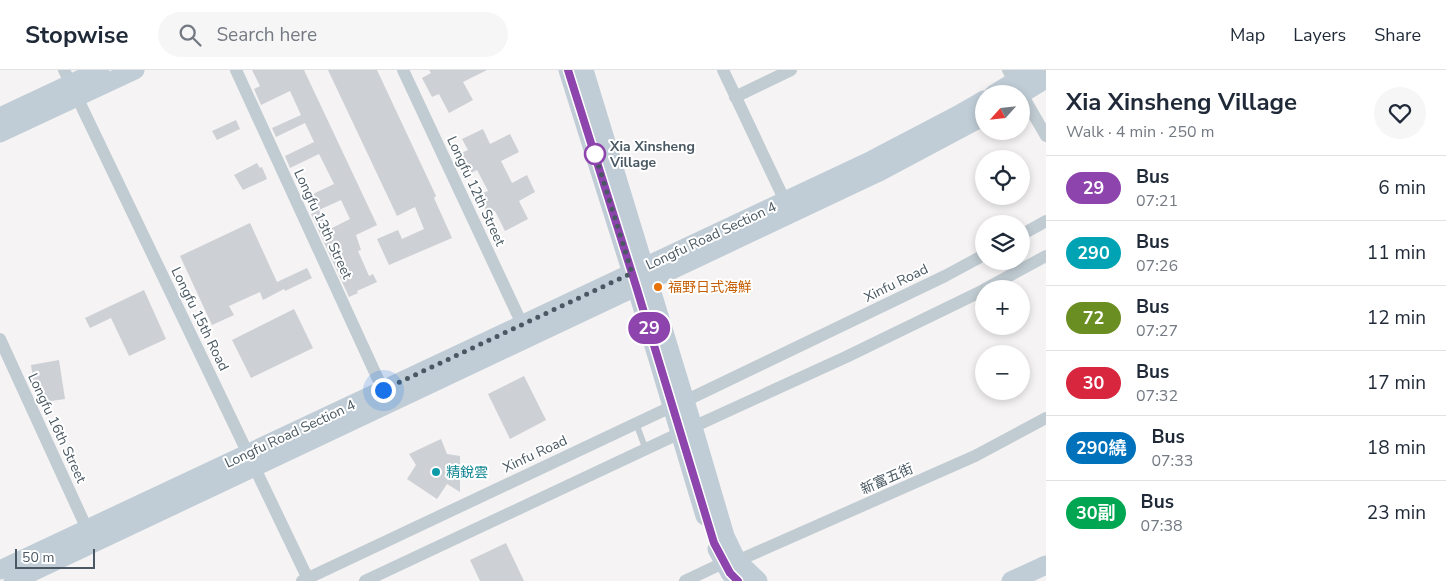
<!DOCTYPE html>
<meta charset="utf-8">
<style>
:root{--surface:#fff;--page:#f6f6f7;--text:#1f2937;--muted:#747a83;--line:#e0e1e3}
body{margin:0;font-family:"Nunito Sans","Noto Sans TC",sans-serif;background:var(--page);color:var(--text);height:100vh;display:flex;flex-direction:column;font-size:19px;white-space:nowrap}
*{box-sizing:border-box;margin:0}
p{font-size:16px;color:var(--muted)}
.icon{flex:none;width:28px;height:28px;fill:none;stroke:currentColor;stroke-width:2;stroke-linecap:round;stroke-linejoin:round}
.map{position:relative;flex:1;overflow:hidden}
.sheet{display:flex;flex-direction:column;background:var(--surface);width:400px}
.sheet>*{flex:none}
.badge{padding:0 10px;border-radius:16px;font-size:18px;line-height:32px}
.needle{width:32px;rotate:243deg}
.fabs{position:absolute;left:975px;top:15px;display:grid;gap:10px}
.fabs a{display:grid;place-items:center;width:55px;height:55px;border-radius:50%;background:var(--surface);box-shadow:0 2px 8px #0003;font-size:25px}
.scale{position:absolute;left:15px;bottom:12px;width:80px;box-sizing:border-box;padding-left:5px;border:2px solid #495862;border-top:0;font-size:14px;line-height:18px;white-space:nowrap;color:#495862;-webkit-text-stroke:4px #fff;paint-order:stroke}
.you{position:absolute;width:25px;height:25px;margin:-12px;border:4px solid #fff;border-radius:50%;background:#1a73e8;box-shadow:0 0 0 8px #1a73e833}
.map>.badge{position:absolute;translate:-50% -50%;box-shadow:0 0 0 2px #fff}
.round{display:grid;place-items:center;flex:none;width:52px;height:52px;border-radius:26px;background:var(--page)}
.summary{display:flex;align-items:center;justify-content:space-between;height:85px;padding:0 20px}
h1{font-size:24px;font-weight:700;line-height:38px}
ul{padding:0;list-style:none}
li{display:flex;align-items:center;gap:15px;height:65px;padding:0 20px;border-top:1px solid var(--line)}
li div{flex:1}
li b{display:block;font-size:19px}
li em{font-style:normal}
li .badge{min-width:55px;font-weight:700;text-align:center}
header{display:flex;align-items:center;gap:30px;box-sizing:border-box;height:70px;padding:0 25px;background:var(--surface);border-bottom:1px solid var(--line)}
header strong{font-size:24px}
nav{display:flex;gap:28px;margin-inline-start:auto;font-size:18px}
.search{width:350px;height:45px;background:var(--page);display:flex;align-items:center;gap:12px;box-sizing:border-box;padding:0 18px;border-radius:28px;color:var(--muted);font-size:19px}
main{display:flex;flex:1;min-height:0}
.map>svg:first-child{display:block}
</style>
<header>
<strong>Stopwise</strong>
<div class="search"><svg class="icon" aria-label="search" viewBox="0 0 24 24"><circle cx="10" cy="10" r="6"/><path d="M15 15l6 6"/></svg>Search here</div>
<nav><a>Map</a><a>Layers</a><a>Share</a></nav>
</header>
<main>
<div class="map">
<svg width="1046" height="511" viewBox="0 0 1046 511">
<rect width="100%" height="100%" fill="#f5f3f3"/>
<g fill="#cdd0d5" fill-rule="evenodd">
<path d="M252,0H304L377,155L356,165L361,180L358,181L369,206L373,204L377,212L357,221L358,223L349,227L311,144L319,140L311,125L334,114L319,84L290,98L285,86L314,72L305,53L276,67L272,58L301,45L290,21L261,35L254,19L260,16ZM341,130L350,149L328,160L319,140Z"/>
<path d="M328,0H377L436,126L434,128L452,168L389,195L377,169L398,160L402,169L424,159L415,137L397,146Z"/>
<path d="M429,0H487L463,12L473,30L449,43L439,24L432,27L422,8L431,3Z"/>
<path d="M236,50L240,59L217,70L212,61Z"/>
<path d="M483,59L490,74L510,64L519,82L501,91L512,113L527,105L535,122L519,131L528,149L505,161L495,141L488,144L478,125L488,121L477,100L469,104L459,84L468,80L462,69Z"/>
<path d="M257,93L260,98L262,97L267,109L243,120L234,105Z"/>
<path d="M250,153L277,212L307,198L312,208L285,221L284,219L263,230L260,222L229,236L234,245L212,255L180,186Z"/>
<path d="M144,220L166,269L129,286L111,248L90,258L85,248Z"/>
<path d="M294,239L313,278L251,308L232,270Z"/>
<path d="M59,290L65,329L38,333L36,327L31,295Z"/>
<path d="M524,306L546,350L510,369L488,324Z"/>
<path d="M441,369L447,384L460,386V422L447,414L437,429L407,409L416,395L409,384Z"/>
<path d="M506,473L524,511H480L470,490Z"/>
</g>
<g fill="none" stroke-linecap="round" stroke-linejoin="round">
<path stroke="#c0cbd2" stroke-width="6" d="M636,353L646,380"/>
<g stroke="#c0cbd2" stroke-width="12">
<path d="M64,0L309,511"/>
<path d="M236,0L383,320"/>
<path d="M403,0L522,254"/>
<path d="M723,0L785,131"/>
<path d="M1008,0L1046,66"/>
<path d="M735,27L791,0"/>
<path d="M1021,165L1046,151"/>
<path d="M985,219L1046,186"/>
<path d="M0,269L87,459"/>
<path d="M685,331L945,206L984,185"/>
<path d="M693,357L846,287L984,220"/>
<path d="M737,491L975,386L1046,348"/>
<path d="M302,511L673,336"/>
<path d="M365,511L680,363"/>
<path d="M685,511L723,493"/>
</g>
<g stroke="#c0cdd7" stroke-width="19">
<path d="M568,0L636,216L705,446"/>
<path d="M584,0L693,357L725,466L737,491L758,511"/>
<path d="M994,24L1033,0"/>
<path d="M1021,24L1046,9"/>
<path d="M0,47L100,0"/>
<path d="M0,63L135,0"/>
<path d="M717,479L730,503L738,511"/>
<path d="M0,500L872,90L958,45L984,30"/>
<path d="M13,511L877,103L984,46"/>
<path d="M1011,511L1046,495"/>
</g>
</g>
<g fill="none" stroke-linecap="round" stroke-linejoin="round">
<g stroke="#fff" stroke-width="11">
<path id="line" d="M568,0L636,216L714,473L730,503L738,511"/>
</g>
<use href="#line" stroke="#8e44ad" stroke-width="8"/>
<path stroke="#495862" stroke-width="5" stroke-dasharray="0 9" d="M383,320L632,203L595,84"/>
</g>
<circle fill="#fff" stroke="#8e44ad" stroke-width="2.5" cx="595" cy="84" r="10"/>
<circle fill="#e8710a" stroke="#fff" stroke-width="2" cx="658" cy="217" r="5"/>
<circle fill="#0f9aa8" stroke="#fff" stroke-width="2" cx="436" cy="402" r="5"/>
<g text-anchor="middle" dominant-baseline="central" stroke-width="4" stroke-linejoin="round" paint-order="stroke">
<g font-size="14" font-weight="bold" fill="#495862" stroke="#fff" text-anchor="start">
<text x="610" y="76">Xia Xinsheng<tspan x="610" dy="16">Village</tspan></text>
</g>
<g font-size="14" fill="#495862" stroke="#fff">
<text transform="translate(476 121) rotate(65)">Longfu 12th Street</text>
<text transform="translate(323 154) rotate(65)">Longfu 13th Street</text>
<text transform="translate(711 166) rotate(-25)">Longfu Road Section 4</text>
<text transform="translate(896 213) rotate(-26)">Xinfu Road</text>
<text transform="translate(200 249) rotate(64)">Longfu 15th Road</text>
<text transform="translate(57 358) rotate(65)">Longfu 16th Street</text>
<text transform="translate(290 364) rotate(-25)">Longfu Road Section 4</text>
<text transform="translate(535 384) rotate(-25)">Xinfu Road</text>
<text transform="translate(887 409) rotate(-24)">新富五街</text>
</g>
<g font-size="14" fill="#c56008" stroke="#fff" text-anchor="start">
<text x="668" y="217">福野日式海鮮</text>
</g>
<g font-size="14" fill="#0d838f" stroke="#fff" text-anchor="start">
<text x="446" y="402">精銳雲</text>
</g>
</g>
</svg>
<div class="fabs">
<a><svg class="needle" viewBox="-14 -14 28 28"><path d="M0-13l5 13h-10z" fill="#e53935"/><path d="M0 13l5-13h-10z" fill="#747a83"/></svg></a>
<a><svg class="icon" aria-label="locate" viewBox="0 0 24 24"><circle cx="12" cy="12" r="6"/><path d="M12 2v4M12 18v4M2 12h4M18 12h4"/></svg></a>
<a><svg class="icon" aria-label="layers" viewBox="0 0 24 24"><path d="M12 4l9 5-9 5-9-5zM3 14l9 5 9-5"/></svg></a>
<a>+</a>
<a>−</a>
</div>
<div class="scale">50 m</div>
<div class="you" style="left:383px;top:320px"></div>
<b class="badge" style="left:649px;top:258px;background:#8e44ad;color:#fff">29</b>
</div>
<section class="sheet">
<div class="summary"><div><h1>Xia Xinsheng Village</h1><p>Walk · 4 min · 250 m</p></div><a class="round"><svg class="icon" aria-label="heart" viewBox="0 0 24 24"><path d="M12 20l-8-8c-3-5 5-10 8-4 3-6 11-1 8 4z"/></svg></a></div>
<ul>
<li><span class="badge" style="background:#8e44ad;color:#fff">29</span><div><b>Bus</b><p>07:21</p></div><em>6 min</em></li>
<li><span class="badge" style="background:#00a3b4;color:#fff">290</span><div><b>Bus</b><p>07:26</p></div><em>11 min</em></li>
<li><span class="badge" style="background:#6b8e23;color:#fff">72</span><div><b>Bus</b><p>07:27</p></div><em>12 min</em></li>
<li><span class="badge" style="background:#d7263d;color:#fff">30</span><div><b>Bus</b><p>07:32</p></div><em>17 min</em></li>
<li><span class="badge" style="background:#0072bc;color:#fff">290繞</span><div><b>Bus</b><p>07:33</p></div><em>18 min</em></li>
<li><span class="badge" style="background:#00a651;color:#fff">30副</span><div><b>Bus</b><p>07:38</p></div><em>23 min</em></li>
</ul>
</section>
</main>
